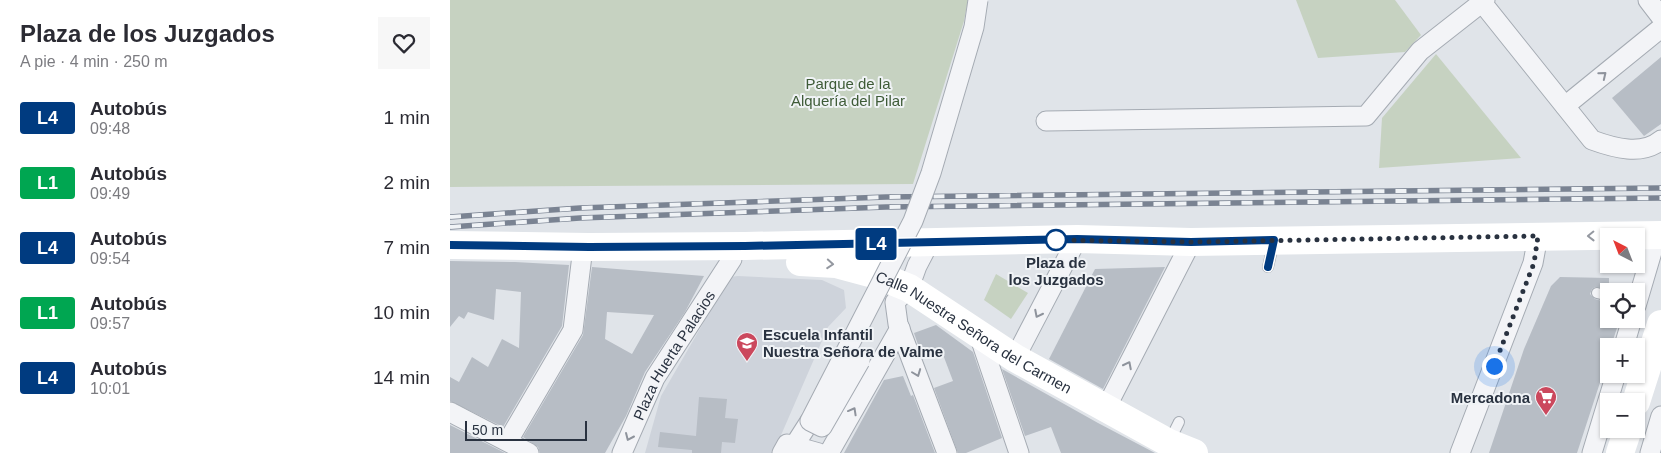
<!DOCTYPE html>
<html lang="es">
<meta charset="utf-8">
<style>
:root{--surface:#fff;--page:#f7f7f7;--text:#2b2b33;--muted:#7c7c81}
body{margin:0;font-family:Arial,sans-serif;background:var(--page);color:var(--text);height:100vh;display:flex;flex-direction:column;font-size:19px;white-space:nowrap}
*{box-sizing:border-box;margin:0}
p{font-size:16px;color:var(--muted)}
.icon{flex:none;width:28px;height:28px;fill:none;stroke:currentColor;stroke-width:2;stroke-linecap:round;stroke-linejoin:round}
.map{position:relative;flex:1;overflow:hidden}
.details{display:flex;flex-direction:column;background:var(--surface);width:450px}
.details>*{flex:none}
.badge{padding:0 10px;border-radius:4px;font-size:18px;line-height:32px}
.needle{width:32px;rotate:318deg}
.controls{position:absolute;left:1150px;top:228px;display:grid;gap:10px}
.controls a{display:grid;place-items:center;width:45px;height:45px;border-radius:0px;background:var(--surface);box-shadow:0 1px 4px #0004;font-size:25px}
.scale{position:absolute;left:15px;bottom:12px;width:122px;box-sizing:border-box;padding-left:5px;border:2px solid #293240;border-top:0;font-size:14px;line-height:18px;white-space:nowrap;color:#293240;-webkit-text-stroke:4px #f0f3f6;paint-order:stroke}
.you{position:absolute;width:25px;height:25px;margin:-12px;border:4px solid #fff;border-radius:50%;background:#1a73e8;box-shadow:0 0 0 8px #1a73e833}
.map>.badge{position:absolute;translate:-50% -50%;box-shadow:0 0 0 2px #fff}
.round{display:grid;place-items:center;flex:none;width:52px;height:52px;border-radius:0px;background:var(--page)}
.overview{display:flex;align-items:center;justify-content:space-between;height:85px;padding:0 20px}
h1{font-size:24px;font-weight:700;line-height:38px}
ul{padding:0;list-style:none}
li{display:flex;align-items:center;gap:15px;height:65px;padding:0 20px}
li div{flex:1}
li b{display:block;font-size:19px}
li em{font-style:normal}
li .badge{min-width:55px;font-weight:700;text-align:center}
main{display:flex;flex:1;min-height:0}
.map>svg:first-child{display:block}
</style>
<main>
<section class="details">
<div class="overview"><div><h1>Plaza de los Juzgados</h1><p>A pie · 4 min · 250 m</p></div><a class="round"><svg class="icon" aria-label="heart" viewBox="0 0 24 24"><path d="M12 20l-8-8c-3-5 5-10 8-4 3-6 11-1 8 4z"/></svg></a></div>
<ul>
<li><span class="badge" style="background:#003b80;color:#fff">L4</span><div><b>Autobús</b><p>09:48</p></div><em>1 min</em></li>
<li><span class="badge" style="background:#00a651;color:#fff">L1</span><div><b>Autobús</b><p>09:49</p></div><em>2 min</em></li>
<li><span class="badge" style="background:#003b80;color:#fff">L4</span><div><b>Autobús</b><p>09:54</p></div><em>7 min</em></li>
<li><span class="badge" style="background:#00a651;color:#fff">L1</span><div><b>Autobús</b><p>09:57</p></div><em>10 min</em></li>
<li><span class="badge" style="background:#003b80;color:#fff">L4</span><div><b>Autobús</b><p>10:01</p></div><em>14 min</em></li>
</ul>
</section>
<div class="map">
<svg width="1211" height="453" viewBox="0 0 1211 453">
<rect width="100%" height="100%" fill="#e0e4e9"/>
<path fill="#ced3db" d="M288,276L372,280L394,290L396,308L378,327L325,449L323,453H195L211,396L280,277Z"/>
<g fill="#c6d2c1">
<path d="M0,0H518L514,21L463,184L0,187Z"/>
<path d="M846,0H945L971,35L955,52L868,58Z"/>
<path d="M986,54L1071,158L929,168L932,118Z"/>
<path d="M546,274L578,293L561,319L534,300Z"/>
</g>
<g fill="#b7bdc5" fill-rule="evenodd">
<path d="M1211,57V124L1194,136L1162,98Z"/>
<path d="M0,261L65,262L119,265L112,326L53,427L0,401V377L9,382L22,357L38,367L52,339L69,348L71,292L46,289L44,320L18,312L14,319L9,316L0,327Z"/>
<path d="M142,267L254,276L235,312L195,372L176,416L155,453H90L88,447L73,437L133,335ZM157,312L204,315L182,354L155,339Z"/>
<path d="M715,267L653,389L599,359L645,269Z"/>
<path d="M1110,277L1159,278V289L1145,287L1142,289L1140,294L1145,299L1159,303V319H1170L1161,346H1159V355L1127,453H1039L1074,349L1101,286Z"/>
<path d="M486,325L523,352L552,438L516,453H508L484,388L503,381L492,352L473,359L464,333Z"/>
<path d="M552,369L648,423L705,453H611L601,427L575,436Z"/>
<path d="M453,376L461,396L463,395L485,453H394L434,380Z"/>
<path d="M249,397L277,399L275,418L288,419L285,443L272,442L271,453H242V450L208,447L210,432L246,436Z"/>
<path d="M0,425L55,453H0Z"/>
</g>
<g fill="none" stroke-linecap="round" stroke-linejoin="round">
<g stroke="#a5abb3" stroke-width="12">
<g id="lane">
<path d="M818,267L824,241"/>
<path d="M1147,293L1159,296"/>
<path d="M719,442L729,422"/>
</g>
</g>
<g stroke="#a5abb3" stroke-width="21">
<g id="street">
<path d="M1030,0L1142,140C1164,148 1192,156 1211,140"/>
<path d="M1198,0L1211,17"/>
<path d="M1115,106L1211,28"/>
<path d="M596,121L916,116L970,51L1035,0"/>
<path d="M479,243L467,266L459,288L445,302L448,324L497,453"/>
<path d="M1186,306L1207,235"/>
<path d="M529,335L569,453"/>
<path d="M1174,346L1182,319"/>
<path d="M565,358L627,239"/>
<path d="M656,408L741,242"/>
<path d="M0,412L79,453"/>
<path d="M58,441L123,330L133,247"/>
<path d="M344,446L360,421"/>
<path id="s1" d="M172,453L205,378L282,259"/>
<path d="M332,453L337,444L369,453"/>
<path d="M379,453L450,328"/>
<path d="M1010,453L1083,263L1088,236"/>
<path d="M1142,453L1166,374"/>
<path d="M1200,453L1211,416"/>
</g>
</g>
<use href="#lane" stroke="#f3f4f7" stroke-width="10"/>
<use href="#street" stroke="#f3f4f7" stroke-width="19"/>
<g stroke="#fff" stroke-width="28">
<path d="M0,245L139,247L295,246L627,239L741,242L1211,235"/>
<path id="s2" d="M350,262L386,264L427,275L459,288L565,358L719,443L744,453"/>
<path d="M1186,402L1211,324"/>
<path d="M1170,453L1178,429"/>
</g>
<g stroke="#7a8392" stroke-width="5.5">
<g id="rail">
<path d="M0,217L130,208L436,197L1211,188"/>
<path d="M0,227L130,218L436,207L1211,198"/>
</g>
</g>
<use href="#rail" stroke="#f0f3f6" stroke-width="4" stroke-dasharray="11" stroke-linecap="butt"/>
<g stroke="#a5abb3" stroke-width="21" stroke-linecap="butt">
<path id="street-bridge" d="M410,361L372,427L360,421L463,221L481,173L524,27L528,0"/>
</g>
<use href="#street-bridge" stroke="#f3f4f7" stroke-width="19"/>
</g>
<defs><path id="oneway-chevron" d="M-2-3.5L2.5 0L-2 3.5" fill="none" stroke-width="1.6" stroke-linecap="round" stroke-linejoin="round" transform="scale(1.25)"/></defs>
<g stroke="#8e939c">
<use href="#oneway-chevron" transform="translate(1153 75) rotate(-39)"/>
<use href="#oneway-chevron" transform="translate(588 314) rotate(117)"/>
<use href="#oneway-chevron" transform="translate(678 365) rotate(-63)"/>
<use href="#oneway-chevron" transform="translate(467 373) rotate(69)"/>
<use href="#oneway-chevron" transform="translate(403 411) rotate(-61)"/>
<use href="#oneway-chevron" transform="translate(179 437) rotate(114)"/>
</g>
<g stroke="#9498a0">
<use href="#oneway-chevron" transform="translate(1141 236) rotate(179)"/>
<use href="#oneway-chevron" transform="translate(380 264) rotate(4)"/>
</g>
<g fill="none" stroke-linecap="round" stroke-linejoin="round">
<g stroke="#fff" stroke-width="11">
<path id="line" d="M0,245L139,247L295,246L627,239L741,242L824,240L818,267"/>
</g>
<use href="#line" stroke="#003b80" stroke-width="8"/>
<path stroke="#293240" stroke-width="5" stroke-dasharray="0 9" d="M606,240L741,242L1088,236L1084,263L1044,366"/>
</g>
<defs>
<g id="school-pin" transform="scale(1.125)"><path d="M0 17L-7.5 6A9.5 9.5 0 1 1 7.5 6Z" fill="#cb485d" stroke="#f0f3f6"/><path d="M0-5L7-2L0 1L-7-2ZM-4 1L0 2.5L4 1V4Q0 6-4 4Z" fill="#fff"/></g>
<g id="supermarket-pin" transform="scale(1.125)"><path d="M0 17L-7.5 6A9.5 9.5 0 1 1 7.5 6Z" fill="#cb485d" stroke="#f0f3f6"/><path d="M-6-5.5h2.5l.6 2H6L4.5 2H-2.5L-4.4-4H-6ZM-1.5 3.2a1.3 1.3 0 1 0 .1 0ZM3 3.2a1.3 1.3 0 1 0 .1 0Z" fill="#fff"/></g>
</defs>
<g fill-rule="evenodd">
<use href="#school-pin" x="297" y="343"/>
<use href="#supermarket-pin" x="1096" y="397"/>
</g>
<circle fill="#fff" stroke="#003b80" stroke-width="2.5" cx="606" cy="240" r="10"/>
<g text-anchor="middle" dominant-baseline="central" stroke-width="4" stroke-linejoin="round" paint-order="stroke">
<g font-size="15" fill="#3e5b37" stroke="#f0f3f6">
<text x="398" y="83">Parque de la<tspan x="398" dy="17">Alquería del Pilar</tspan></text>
</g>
<g font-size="15" font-weight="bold" fill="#293240" stroke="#f0f3f6">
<text x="606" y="262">Plaza de<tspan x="606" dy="17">los Juzgados</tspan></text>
</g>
<g font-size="15" fill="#293240" stroke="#f0f3f6">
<text stroke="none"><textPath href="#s2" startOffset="191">Calle Nuestra Señora del Carmen</textPath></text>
<text stroke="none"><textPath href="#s1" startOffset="111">Plaza Huerta Palacios</textPath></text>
</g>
<g font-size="15" font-weight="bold" fill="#293240" stroke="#f0f3f6" text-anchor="start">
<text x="313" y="334">Escuela Infantil<tspan x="313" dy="17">Nuestra Señora de Valme</tspan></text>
<text x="1080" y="397" text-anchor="end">Mercadona</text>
</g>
</g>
</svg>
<div class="controls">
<a><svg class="needle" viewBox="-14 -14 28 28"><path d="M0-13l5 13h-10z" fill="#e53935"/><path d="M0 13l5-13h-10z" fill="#7c7c81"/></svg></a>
<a><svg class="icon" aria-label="locate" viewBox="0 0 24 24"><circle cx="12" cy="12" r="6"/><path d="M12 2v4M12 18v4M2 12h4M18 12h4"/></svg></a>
<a>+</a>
<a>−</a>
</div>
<div class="scale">50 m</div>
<div class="you" style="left:1044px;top:366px"></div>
<b class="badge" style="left:426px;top:244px;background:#003b80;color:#fff">L4</b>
</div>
</main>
